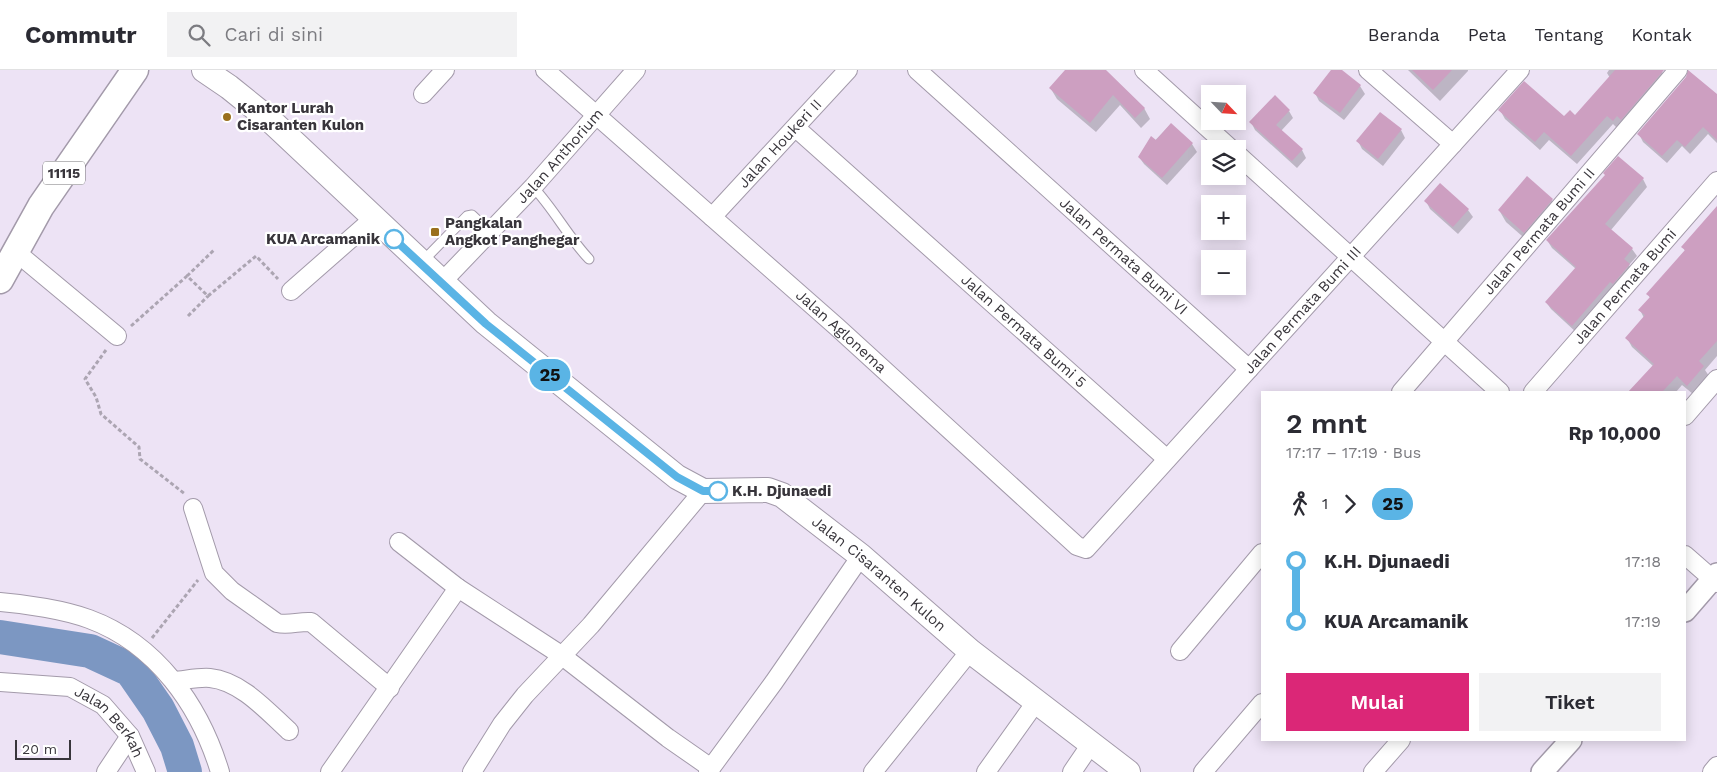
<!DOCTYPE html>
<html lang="id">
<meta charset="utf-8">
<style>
:root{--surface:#fff;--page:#f2f2f3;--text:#2b2b33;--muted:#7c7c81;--line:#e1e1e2;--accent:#db2777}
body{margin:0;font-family:"Work Sans",sans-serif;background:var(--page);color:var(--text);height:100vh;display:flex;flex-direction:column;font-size:19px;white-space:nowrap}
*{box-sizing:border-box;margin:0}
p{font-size:16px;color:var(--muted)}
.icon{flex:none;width:28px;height:28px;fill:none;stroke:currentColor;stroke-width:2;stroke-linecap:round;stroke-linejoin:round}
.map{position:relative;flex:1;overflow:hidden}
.details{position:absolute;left:1261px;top:321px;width:425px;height:350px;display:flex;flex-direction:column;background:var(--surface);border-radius:0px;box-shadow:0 2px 12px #0003}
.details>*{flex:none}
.badge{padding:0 10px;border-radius:16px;font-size:18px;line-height:32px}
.needle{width:32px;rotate:115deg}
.fabs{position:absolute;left:1201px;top:15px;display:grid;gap:10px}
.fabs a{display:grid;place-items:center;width:45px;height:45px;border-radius:0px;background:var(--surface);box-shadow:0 2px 12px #0003;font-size:25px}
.scale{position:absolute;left:15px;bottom:12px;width:56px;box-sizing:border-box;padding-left:5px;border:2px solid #38353b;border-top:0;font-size:14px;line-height:18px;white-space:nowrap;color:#38353b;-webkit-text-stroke:4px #fff;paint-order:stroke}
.map>.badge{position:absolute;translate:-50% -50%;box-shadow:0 0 0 2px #fff}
.legs{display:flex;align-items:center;gap:8px;height:55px;padding:0 25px;font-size:16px}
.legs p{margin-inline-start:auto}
.overview{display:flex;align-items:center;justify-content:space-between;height:85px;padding:0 25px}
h1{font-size:28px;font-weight:600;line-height:38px}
.cta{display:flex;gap:10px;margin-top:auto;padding:10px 25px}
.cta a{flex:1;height:58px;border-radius:0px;background:var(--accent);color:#fff;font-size:20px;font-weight:600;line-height:58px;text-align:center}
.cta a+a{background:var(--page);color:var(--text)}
ul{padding:0 25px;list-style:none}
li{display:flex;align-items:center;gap:18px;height:60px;font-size:19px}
li i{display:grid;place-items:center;width:8px;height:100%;margin:0 6px;background:currentColor}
li i::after{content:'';width:12px;height:12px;margin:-6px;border:4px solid;border-radius:50%;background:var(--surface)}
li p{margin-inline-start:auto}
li:first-child i{background:linear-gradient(#0000 50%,currentColor 0)}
li:last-child i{background:linear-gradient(currentColor 50%,#0000 0)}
header{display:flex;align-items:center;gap:30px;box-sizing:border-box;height:70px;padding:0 25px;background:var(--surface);border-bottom:1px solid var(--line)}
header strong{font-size:24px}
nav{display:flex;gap:28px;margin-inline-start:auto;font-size:18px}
.search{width:350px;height:45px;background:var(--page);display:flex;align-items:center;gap:12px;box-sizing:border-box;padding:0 18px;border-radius:0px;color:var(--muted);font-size:19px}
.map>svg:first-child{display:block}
</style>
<header>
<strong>Commutr</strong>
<div class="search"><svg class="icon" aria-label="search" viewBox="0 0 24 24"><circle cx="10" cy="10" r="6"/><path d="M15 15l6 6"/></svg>Cari di sini</div>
<nav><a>Beranda</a><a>Peta</a><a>Tentang</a><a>Kontak</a></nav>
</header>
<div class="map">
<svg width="1717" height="702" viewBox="0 0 1717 702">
<rect width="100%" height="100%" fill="#ede3f5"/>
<g fill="#0003">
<path d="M1067,0H1104L1144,38L1150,49L1141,58L1120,35L1096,62L1057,29L1051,19Z"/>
<path d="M1332,0H1340L1360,16L1365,24L1344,50L1319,31L1315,23Z"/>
<path d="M1408,0H1468V1L1440,31Z"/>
<path d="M1609,0H1661L1667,10L1618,59L1613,54L1577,94L1549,70L1540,80L1505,49L1500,40L1564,48L1575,46L1610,8L1607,3Z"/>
<path d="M1717,26V73L1708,64L1690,84L1682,76L1667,93L1643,72L1639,64Z"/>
<path d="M1289,41L1293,48L1281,61L1302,80L1306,88L1297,98L1255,60L1251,52Z"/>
<path d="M1171,54L1192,74L1197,82L1167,115L1144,94L1139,87Z"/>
<path d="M1401,60L1405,68L1383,96L1362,79L1358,71Z"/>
<path d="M1643,109L1647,117L1611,160L1632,179L1637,186L1629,195L1634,203L1577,263L1551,239L1546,232L1576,199L1552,178L1547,170Z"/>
<path d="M1552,130L1559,142L1531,174L1506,152L1499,140Z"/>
<path d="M1426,131L1468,140L1473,147L1458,164L1430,139Z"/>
<path d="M1717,137V286L1705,300L1709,306L1693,324L1682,315L1676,322H1631L1653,296L1632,277L1627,268L1644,248L1640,240L1650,228L1648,224L1685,181L1683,177Z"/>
</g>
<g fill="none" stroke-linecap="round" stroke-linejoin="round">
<path stroke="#7c97c2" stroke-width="34" d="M0,567L90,581L131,600L158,639L177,676L185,702"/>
</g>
<g fill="#cd9fc1">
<path d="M1065,0H1106L1145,38L1135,48L1113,25L1090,53L1049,18Z"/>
<path d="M1331,0H1342L1361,15L1340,43L1313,23Z"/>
<path d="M1412,0H1452L1433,20Z"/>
<path d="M1615,0H1664L1621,50L1617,46L1613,51L1607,46L1571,86L1544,62L1535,72L1498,40L1524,11L1564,46L1570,40L1575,45Z"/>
<path d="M1688,0L1717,24V70L1703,57L1685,77L1677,70L1662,86L1637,64L1686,7Z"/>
<path d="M1275,25L1290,40L1276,55L1303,79L1292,91L1249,52Z"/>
<path d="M1380,42L1402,59L1378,89L1356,71Z"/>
<path d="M1171,53L1193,73L1162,108L1138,87L1151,66L1156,70Z"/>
<path d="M1618,86L1644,108L1605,154L1633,178L1624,189L1630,194L1613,214L1610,212L1572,256L1545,232L1576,197L1546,170L1605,105L1603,103Z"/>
<path d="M1527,106L1553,129L1524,163L1498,140Z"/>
<path d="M1440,113L1469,139L1453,157L1424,131Z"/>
<path d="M1717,136V271L1699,291L1704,296L1687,316L1677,306L1662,322H1628L1654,294L1625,268L1645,245L1638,240L1650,227L1646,224L1685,180L1681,177Z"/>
</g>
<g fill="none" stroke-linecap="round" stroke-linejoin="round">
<g stroke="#a39aaa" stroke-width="11">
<g id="service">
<path d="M533,117C554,139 568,167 589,189"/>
<path d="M422,192L467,146L472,145L490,162"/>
</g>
</g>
<g stroke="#a39aaa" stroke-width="20">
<g id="minor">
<path id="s1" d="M545,0L837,257L1077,476L1086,479L1520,0"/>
<path id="s2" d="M917,0L1249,299"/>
<path d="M1144,0L1231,79"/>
<path d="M1368,0L1453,74"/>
<path d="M423,24L445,0"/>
<path id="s3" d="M796,58L1167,389"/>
<path d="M1238,85L1500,322"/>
<path id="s4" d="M712,147L848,0"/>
<path d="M16,182L117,266"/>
<path id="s5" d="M441,213L533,117L636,0"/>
<path d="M291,221L373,149"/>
<path id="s6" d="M1401,322L1678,0"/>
<path id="s7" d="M1533,322L1717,111"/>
<path d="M1685,346L1717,309"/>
<path d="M193,438L214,503L232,521L277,553C289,556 299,551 311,552L390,618"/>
<path d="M399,472L458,518"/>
<path d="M1685,485L1717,513"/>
<path d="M0,532C26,534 65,540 89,549C157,574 200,636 220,702"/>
<path d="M1180,581L1262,483"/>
<path d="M175,611C186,610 199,607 210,608C241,611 267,641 289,661"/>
<path id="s8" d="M0,612L70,617L103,635L130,666L146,702"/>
<path d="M106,702L130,666"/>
<path d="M330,702L458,518L561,585L668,668L711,698"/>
<path d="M472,702L502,654L525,625L591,555L703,421"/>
<path d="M708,702L774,612L861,486"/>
<path d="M873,702L970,581"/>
<path d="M986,702L1036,632"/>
<path d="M1072,702L1091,674"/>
<path d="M1203,702L1262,633"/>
<path d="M1373,702L1401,670"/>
<path d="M1712,702L1717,696"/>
</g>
</g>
<g stroke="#a39aaa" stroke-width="24">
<g id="tertiary">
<path d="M1685,541L1717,504"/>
<path d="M1542,702L1571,670"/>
</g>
</g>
<g stroke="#a39aaa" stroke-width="26">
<g id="secondary">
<path id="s9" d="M204,0L229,17L270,50L486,253L677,407L703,421L768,420L782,425L861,486L970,581L1128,702"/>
</g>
</g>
<g stroke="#a39aaa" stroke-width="29">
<path id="primary" d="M0,210L41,136L135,0"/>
</g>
<g stroke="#aca5b2" stroke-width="3" stroke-dasharray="4 2.5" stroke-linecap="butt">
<path d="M187,206L214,180"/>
<path d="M188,246L208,226"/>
<path d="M131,256L187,206L208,226L256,186L278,209"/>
<path d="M106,280L85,309L96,327L101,344L139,377L140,389L185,424"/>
<path d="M152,568L198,510"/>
</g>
<use href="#service" stroke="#fff" stroke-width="9"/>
<use href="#minor" stroke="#fff" stroke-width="18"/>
<use href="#tertiary" stroke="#fff" stroke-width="21"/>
<use href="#secondary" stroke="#fff" stroke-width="24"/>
<use href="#primary" stroke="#fff" stroke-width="26"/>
</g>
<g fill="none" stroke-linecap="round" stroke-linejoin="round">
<g stroke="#fff" stroke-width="11">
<path id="line-1" d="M394,169L486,254L677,407L703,421H718"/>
</g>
<use href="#line-1" stroke="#5ab4e5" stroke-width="8"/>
</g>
<g fill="#9a701d" stroke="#fff" stroke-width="2">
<circle cx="227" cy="47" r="5"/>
<rect x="430" y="157" width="10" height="10" rx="2.5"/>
</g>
<g fill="#fff" stroke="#5ab4e5" stroke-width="2.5">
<circle cx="394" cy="169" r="9"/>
<circle cx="718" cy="421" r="9"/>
</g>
<g text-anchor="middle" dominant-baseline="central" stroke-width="4.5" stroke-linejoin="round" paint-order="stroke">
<rect fill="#fff" stroke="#747276" stroke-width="1" x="43" y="91.5" width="42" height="23" rx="4"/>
<g font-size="14" font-weight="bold" fill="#38353b">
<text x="64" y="103">11115</text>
</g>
<g font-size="15" font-weight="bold" fill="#38353b" stroke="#fff" text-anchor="start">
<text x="237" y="38">Kantor Lurah<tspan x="237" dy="17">Cisaranten Kulon</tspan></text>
<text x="445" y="153">Pangkalan<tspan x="445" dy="17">Angkot Panghegar</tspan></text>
</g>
<g font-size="15" fill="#38353b" stroke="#fff">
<text stroke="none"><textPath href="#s4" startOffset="100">Jalan Houkeri II</textPath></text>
<text stroke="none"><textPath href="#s5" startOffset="174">Jalan Anthorium</textPath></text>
<text stroke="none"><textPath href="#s6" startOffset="212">Jalan Permata Bumi II</textPath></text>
<text stroke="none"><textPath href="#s2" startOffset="278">Jalan Permata Bumi VI</textPath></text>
<text stroke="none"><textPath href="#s7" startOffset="140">Jalan Permata Bumi</textPath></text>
<text stroke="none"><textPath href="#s1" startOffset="1046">Jalan Permata Bumi III</textPath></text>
<text stroke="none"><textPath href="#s3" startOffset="305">Jalan Permata Bumi 5</textPath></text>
<text stroke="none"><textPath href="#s1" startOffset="395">Jalan Aglonema</textPath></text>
<text stroke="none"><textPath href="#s9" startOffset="859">Jalan Cisaranten Kulon</textPath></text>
<text stroke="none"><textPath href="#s8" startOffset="124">Jalan Berkah</textPath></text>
</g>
<g font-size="15" font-weight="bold" fill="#38353b" stroke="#fff" text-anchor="end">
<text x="380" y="169">KUA Arcamanik</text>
<text x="732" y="421" text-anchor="start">K.H. Djunaedi</text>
</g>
</g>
</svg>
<div class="fabs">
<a><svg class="needle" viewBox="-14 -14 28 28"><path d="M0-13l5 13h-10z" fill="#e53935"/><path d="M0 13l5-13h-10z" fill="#7c7c81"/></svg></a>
<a><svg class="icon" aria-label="layers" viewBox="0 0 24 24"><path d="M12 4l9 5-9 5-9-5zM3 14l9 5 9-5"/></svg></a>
<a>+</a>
<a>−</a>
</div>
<div class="scale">20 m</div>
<b class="badge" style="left:550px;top:305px;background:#5ab4e5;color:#111">25</b>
<section class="details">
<div class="overview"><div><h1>2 mnt</h1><p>17:17 – 17:19 · Bus</p></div><b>Rp 10,000</b></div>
<div class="legs"><svg class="icon" aria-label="walk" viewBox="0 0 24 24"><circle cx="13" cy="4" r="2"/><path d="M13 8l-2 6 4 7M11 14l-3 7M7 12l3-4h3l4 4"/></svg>1<svg class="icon" aria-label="forward" viewBox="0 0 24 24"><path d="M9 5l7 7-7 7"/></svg><b class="badge" style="background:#5ab4e5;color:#111">25</b></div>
<ul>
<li><i style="color:#5ab4e5"></i><b>K.H. Djunaedi</b><p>17:18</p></li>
<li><i style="color:#5ab4e5"></i><b>KUA Arcamanik</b><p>17:19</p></li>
</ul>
<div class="cta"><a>Mulai</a><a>Tiket</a></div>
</section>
</div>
